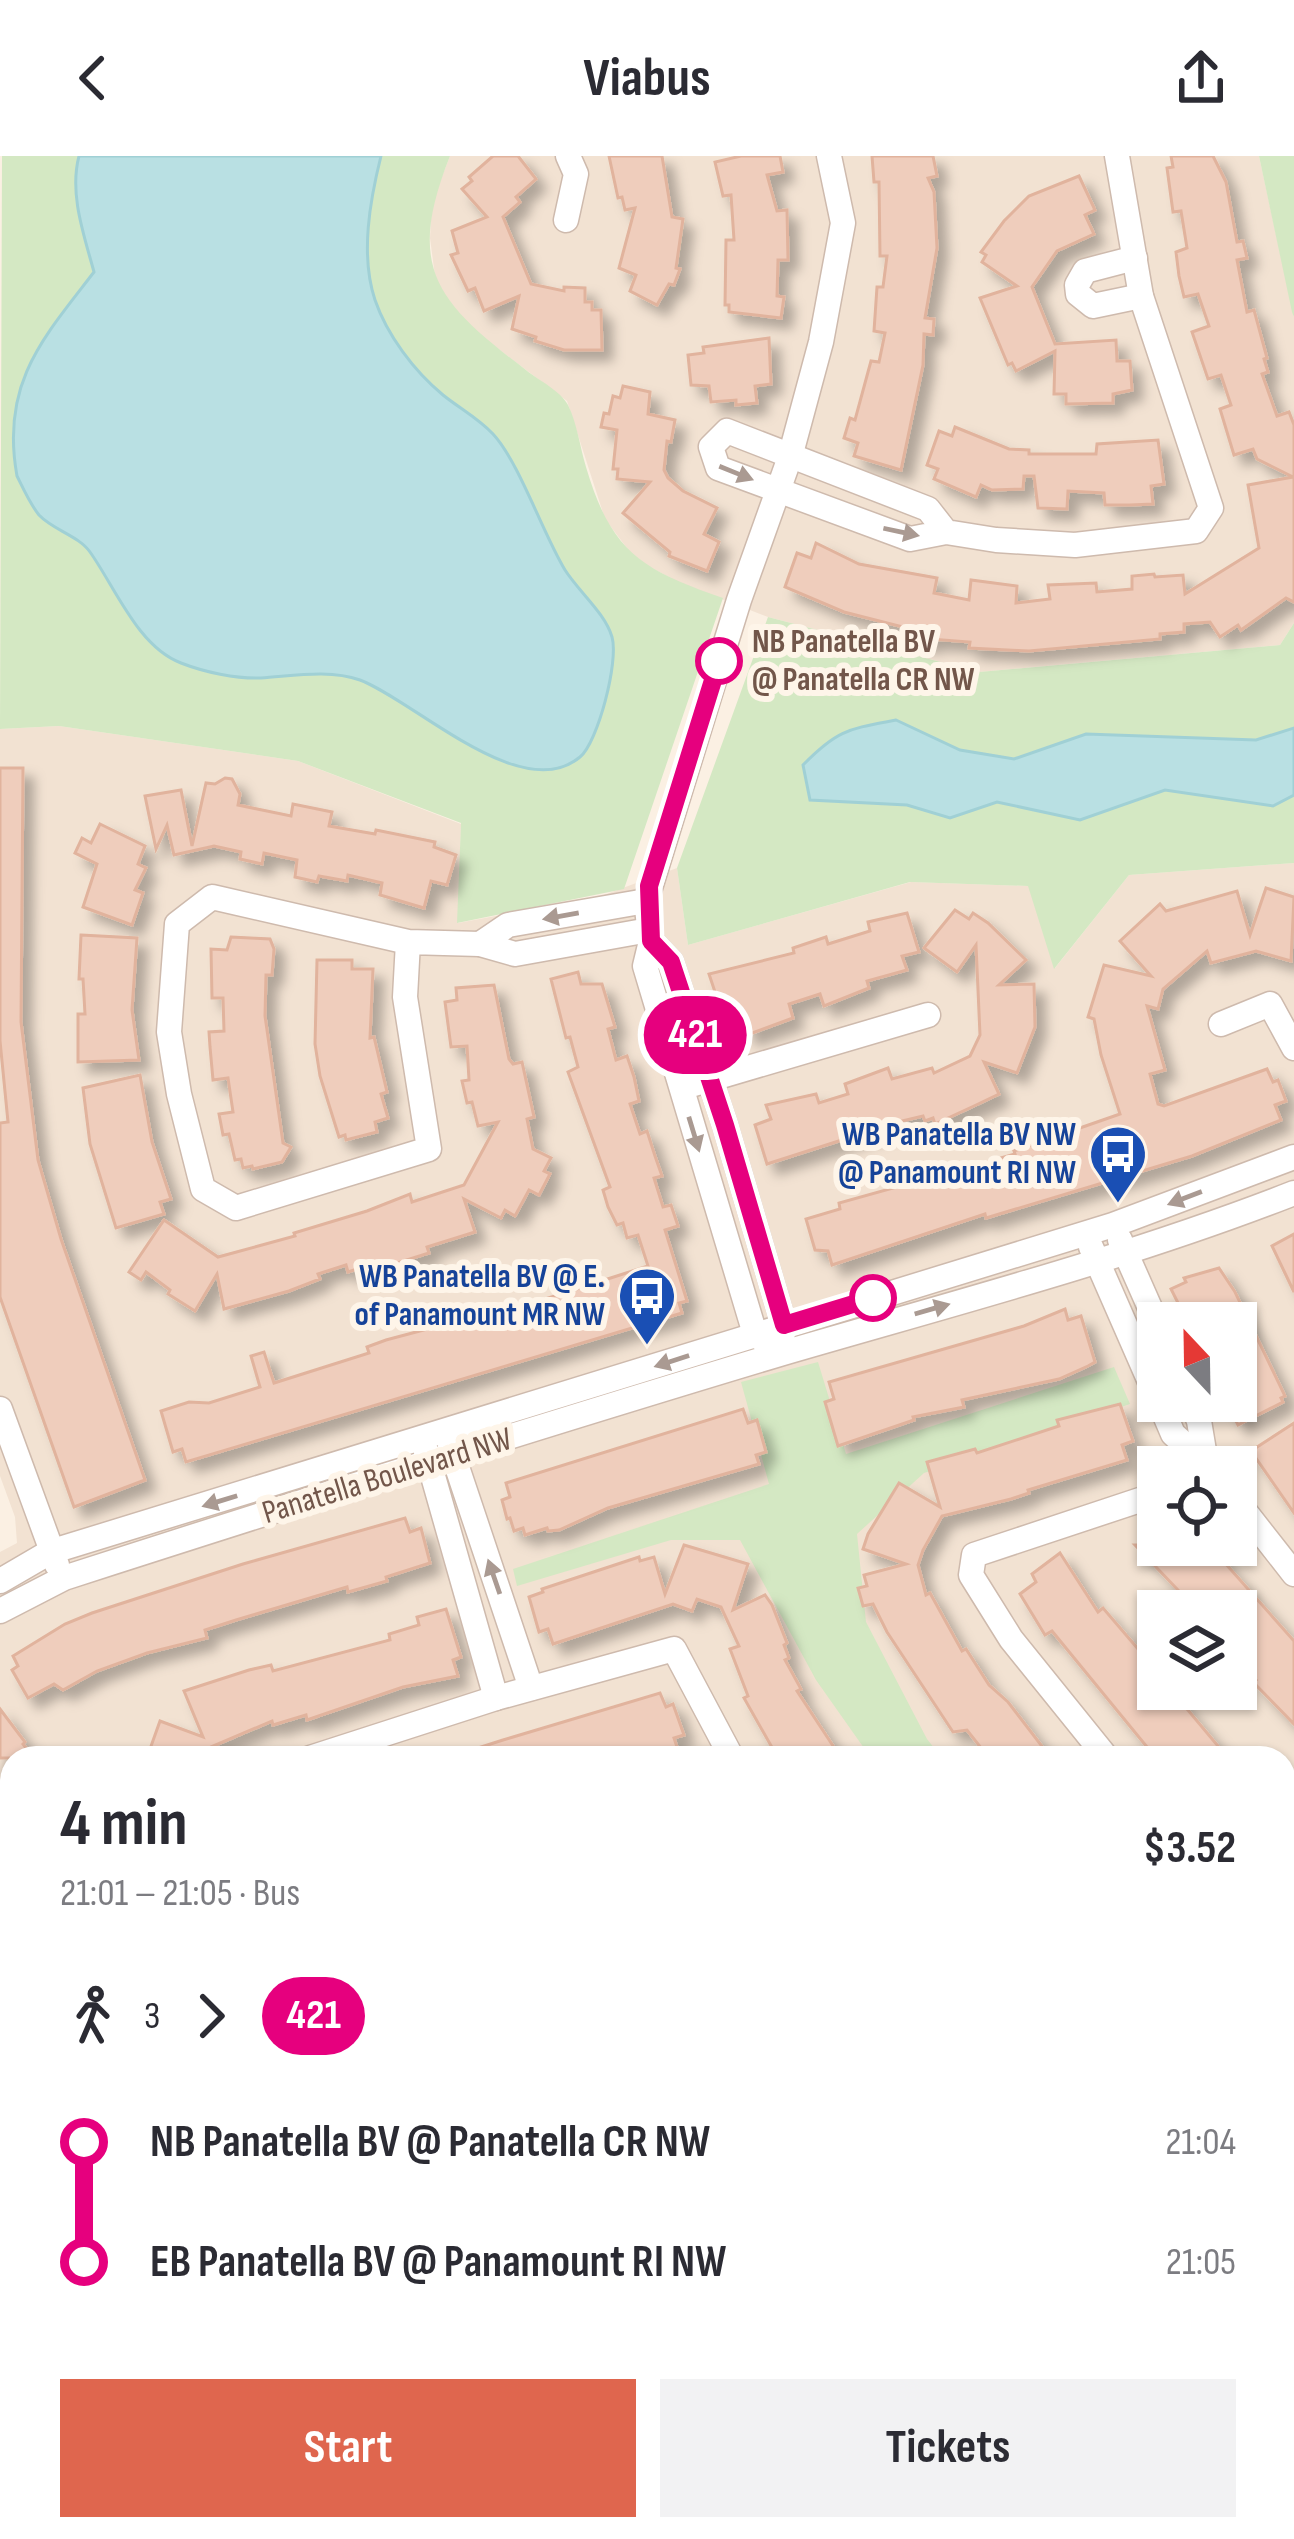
<!DOCTYPE html>
<meta charset="utf-8">
<style>
:root{--surface:#fff;--page:#f2f2f3;--text:#2b2b33;--muted:#7c7c81;--accent:#df664e}
body{margin:0;font-family:"Sofia Sans Condensed",sans-serif;background:var(--page);color:var(--text);height:100vh;display:flex;flex-direction:column;font-size:45px;white-space:nowrap}
*{box-sizing:border-box;margin:0}
p{font-size:39px;color:var(--muted)}
.icon{flex:none;width:66px;height:66px;fill:none;stroke:currentColor;stroke-width:2;stroke-linecap:round;stroke-linejoin:round}
.map{position:relative;flex:1;overflow:hidden}
.details{position:absolute;left:0px;top:1590px;width:1296px;height:795px;display:flex;flex-direction:column;background:var(--surface);border-radius:36px 36px 0 0;box-shadow:0 3px 9px #0004}
.details>*{flex:none}
.badge{padding:0 24px;border-radius:39px;font-size:42px;line-height:78px}
.needle{width:78px;rotate:338deg}
.fabs{position:absolute;left:1137px;top:1146px;display:grid;gap:24px}
.fabs a{display:grid;place-items:center;width:120px;height:120px;border-radius:0px;background:var(--surface);box-shadow:0 3px 9px #0004;font-size:60px}
.map>.badge{position:absolute;translate:-50% -50%;box-shadow:0 0 0 6px #fff}
.legs{display:flex;align-items:center;gap:18px;height:132px;padding:0 60px;font-size:39px}
.legs p{margin-inline-start:auto}
.headline{display:flex;align-items:center;justify-content:space-between;height:204px;padding:0 60px}
h1{font-size:66px;font-weight:700;line-height:90px}
.action{display:flex;gap:24px;margin-top:auto;padding:24px 60px}
.action a{flex:1;height:138px;border-radius:0px;background:var(--accent);color:#fff;font-size:48px;font-weight:700;line-height:138px;text-align:center}
.action a+a{background:var(--page);color:var(--text)}
ul{padding:0 60px;list-style:none}
li{display:flex;align-items:center;gap:42px;height:120px;font-size:45px}
li i{display:grid;place-items:center;width:18px;height:100%;margin:0 15px;background:currentColor}
li i::after{content:'';width:30px;height:30px;margin:-15px;border:9px solid;border-radius:50%;background:var(--surface)}
li p{margin-inline-start:auto}
li:first-child i{background:linear-gradient(#0000 50%,currentColor 0)}
li:last-child i{background:linear-gradient(currentColor 50%,#0000 0)}
header{display:flex;justify-content:space-between;align-items:center;height:156px;padding:0 60px;background:var(--surface);font-size:54px;font-weight:700}
.map>svg:first-child{display:block}
</style>
<header><svg class="icon" aria-label="back" viewBox="0 0 24 24"><path d="M15 5l-7 7 7 7"/></svg>Viabus<svg class="icon" aria-label="share" viewBox="0 0 24 24"><path d="M12 15V3M7 8l5-5 5 5M5 13v7h14v-7"/></svg></header>
<div class="map">
<svg width="1294" height="2383" viewBox="0 0 1294 2383">
<defs>
<filter id="shadow"><feDropShadow dx="10" dy="10" stdDeviation="6" flood-color="#0004"/></filter>
</defs>
<rect width="100%" height="100%" fill="#fbf0e3"/>
<g fill="#f2e2d2" fill-rule="evenodd">
<path d="M450,0H1259L1294,161V467L1280,489L979,516L768,461L680,427L635,403L605,363L567,245L468,170L436,128L430,82L432,46Z"/>
<path d="M59,570L298,605L461,668L458,767L601,740L677,712L688,789L911,726L1029,730L1055,812L1129,719L1294,707V2383H0V1994L12,1986V2373H1284V1602H12V1696L0,1681V1396L17,1387L15,1361L0,1320V573ZM1158,1167H1236V1245H1158ZM1158,1311H1236V1389H1158ZM1158,1455H1236V1533H1158Z"/>
</g>
<path fill="#ede0f7" d="M0,1765L12,1780V1986L0,1994Z"/>
<g fill="#d4e8c3">
<path d="M2,0H450C405,113 437,146 526,214C538,224 561,235 568,249C577,267 580,291 586,311C611,396 642,414 723,442L624,733L457,767L461,667L298,605L59,570L0,573Z"/>
<path d="M1259,0H1294V161L1292,156Z"/>
<path d="M768,461L979,516L1280,489L1294,467V707L1129,719L1054,813L1028,730L910,726L688,789L677,712Z"/>
<path d="M818,1206L846,1298L1114,1211L1130,1248L924,1317L857,1378L866,1466L927,1583L942,1602H871L816,1524L740,1384H671L517,1430L513,1413L769,1328L741,1226Z"/>
<path d="M1284,1977L1294,1985V2240L1284,2245Z"/>
<path d="M932,2373H1032L1012,2383H912Z"/>
</g>
<g fill="#b9e0e3" stroke="#a0d0d5" stroke-width="3">
<path d="M79,0H381C370,44 360,99 375,144C387,179 414,215 443,239C459,252 478,262 493,278C519,306 543,378 565,414C579,436 605,457 612,481C619,505 598,586 580,601C522,650 415,545 360,524C329,513 293,520 261,522C236,523 204,516 181,507C138,491 115,431 90,396C79,380 53,374 39,359C30,348 23,332 17,320C0,227 44,181 94,116C84,79 69,38 79,0Z"/>
<path d="M896,564L960,594L1014,603L1086,578L1256,584L1294,572V639L1273,650L1165,634L1080,664L997,646L950,662L907,649L810,644L803,609C838,573 849,573 896,564Z"/>
</g>
<g fill="#efcdbc" stroke="#e1b39d" stroke-width="3" filter="url(#shadow)">
<path d="M493,0H518L536,23L516,41L520,46L503,61L531,128L564,135V131L585,132V146H592V154H601L602,194H564L535,185L536,181L512,173L519,140L484,155L475,132L468,135L451,99L458,97L452,75L487,61L462,33L472,25L469,21Z"/>
<path d="M609,0H662L672,61L683,63L676,112L680,113L674,129L669,128L657,149L630,135L636,119L619,112L635,52L625,54L622,41L618,42Z"/>
<path d="M741,0H780L783,16L767,19L777,55L787,54L788,104H778L777,140L784,141L781,162L729,156V149H725L726,84H734L731,39L723,40L715,6Z"/>
<path d="M872,0H933L937,20L928,22L934,36L937,92L925,162L934,163L933,179L924,178L923,209L901,314L854,300L858,287L844,282L850,262L855,264L871,205L879,206L885,177L874,175L877,131H883L887,100H880L879,26H874Z"/>
<path d="M1171,0H1213L1226,26L1237,86L1243,85L1247,102L1237,104L1247,156L1254,154L1267,202L1264,203L1268,216L1262,218L1277,260L1289,256L1294,269V446L1286,442L1241,474L1238,469L1220,481L1210,466L1184,468V476L1160,478V483L1029,495L969,492L970,486L931,483L930,487L913,483L915,474L844,456L785,431L797,397L811,402L816,387L859,408L937,422L934,437L969,444L971,424L1017,430L1016,447L1050,443L1048,429L1096,427L1097,436L1132,433V420L1154,418L1155,421L1183,419L1185,438L1259,392L1248,329L1293,321L1257,303L1253,293L1234,299L1220,253L1231,249L1221,219L1208,223L1192,176L1209,170L1198,138L1184,141L1179,120L1176,96L1187,92L1181,55L1173,56L1167,12L1173,11Z"/>
<path d="M1079,20L1095,54L1085,59L1094,78L1057,95L1032,131L1055,188L1116,184L1117,205H1130L1132,234L1113,238V247L1066,248V238H1054L1055,195L1016,215L1012,207L1008,209L980,142L1017,130L982,106L986,99L981,96L1004,65L1029,40Z"/>
<path d="M769,182L771,228L755,230L757,247L736,249V244L711,246L709,230L691,229L688,199L704,197L703,191Z"/>
<path d="M623,230L650,236L648,258L675,264L671,286L667,285L664,314L668,322L683,335L717,352L704,378L719,386L707,415L669,400L670,396L623,357L650,326L617,323L618,313H613L617,274L601,271L604,257L609,258L613,240L620,242Z"/>
<path d="M955,271L1009,293L1029,294V298H1096L1097,288L1158,284L1164,328L1151,330L1153,348L1130,349H1105L1104,337L1068,335L1067,353L1038,352L1034,320H1024L1023,333L992,334L981,329L976,341L934,323L938,313L927,309L939,275L952,280Z"/>
<path d="M0,612H23L21,866L38,1004L61,1083L145,1324L74,1351L0,1141V967L8,966L0,885Z"/>
<path d="M225,622L232,623L240,638L238,649L291,660L293,648L332,656L329,670L375,678L376,674L435,686L434,691L456,699L447,729L431,725L424,752L380,739L382,727L348,719L347,725L319,720L317,726L295,721L297,704L264,697L262,708L240,703L241,696L214,690L174,699L167,669L156,693L145,640L181,634L192,690L206,627L215,628Z"/>
<path d="M100,668L145,690L138,708L146,712L135,734L143,737L132,769L83,751L97,708L75,697L82,682L91,687Z"/>
<path d="M1266,732L1294,741L1291,805L1256,795L1211,807L1207,795L1163,833L1158,853L1147,850L1165,914L1150,918L1158,948L1164,950L1267,913L1273,926L1278,924L1286,945L1275,949L1281,964L1192,1000L986,1062L985,1058L832,1109L828,1095L815,1094L806,1063L840,1053L839,1047L1015,998L1014,995L1120,958L1101,899L1094,863L1088,861L1104,809L1151,820L1120,785L1160,748L1166,755L1237,735L1250,779Z"/>
<path d="M955,754L969,763L973,757L988,767L1026,804L999,829L1034,828L1035,871L1017,917L984,906L999,938L974,950L935,968L933,962L925,965L923,960L898,966L767,1008L755,969L771,963L766,949L816,938L819,947L848,938L845,928L888,912L892,923L932,912L934,917L970,900L980,879L976,789L957,816L924,792Z"/>
<path d="M907,757L919,796L902,800L907,814L867,825L869,832L824,850L820,838L789,848L793,862L747,879L739,852L722,857L709,818L794,797L793,792L826,781L828,788L870,775L868,766Z"/>
<path d="M81,779L137,782L132,854L139,904L78,906V858H85L83,823H79Z"/>
<path d="M231,781L270,783L274,793L272,819H266L265,860L283,987L291,991L282,1006L253,1013L252,1010L243,1012L241,1003L235,1004L229,978L223,979L219,958L233,956L228,922L213,924L210,891L209,876L224,875L223,842H212L211,793L227,794Z"/>
<path d="M317,804H352V813H373L370,882L374,881L387,936L381,938L388,962L375,966L377,976L346,984L345,979L339,981L320,920L315,888Z"/>
<path d="M578,816L581,828H602L615,871L608,873L616,904L627,900L634,921L639,945L630,948L640,978L647,975L655,1000L662,1020L654,1022L663,1051L671,1049L678,1070L665,1074L687,1145L679,1147L682,1157L186,1306L182,1293L173,1296L161,1255L189,1246L209,1247L260,1231L251,1200L264,1196L274,1227L369,1197L367,1191L386,1184L510,1151L511,1154L648,1110L638,1079L627,1082L623,1067L617,1069L608,1051L603,1034L610,1031L568,916L578,911L570,881L566,882L551,823Z"/>
<path d="M494,829L509,903L513,908L522,906L534,961L527,963L533,993L551,1002L544,1015L550,1018L539,1039L529,1034L515,1060L505,1054L501,1062L464,1043L475,1076L427,1091L429,1097L375,1114L373,1108L348,1116L346,1109L318,1118L320,1123L289,1135L224,1153L217,1118L195,1155L168,1138L170,1134L146,1116L141,1124L129,1116L164,1064L218,1101L295,1080L294,1077L367,1055L410,1038L412,1046L464,1029L498,966L478,970L472,946L467,947L462,925L469,924L467,890L451,891L445,846L457,844L456,832Z"/>
<path d="M140,919L152,986L171,1043L160,1046L164,1058L116,1072L90,988L83,932Z"/>
<path d="M1294,1078V1136L1272,1090Z"/>
<path d="M1219,1112L1235,1136L1285,1240L1281,1242L1283,1246L1238,1269L1226,1245H1236V1167H1188L1171,1133L1186,1126L1184,1122Z"/>
<path d="M1065,1153L1068,1164L1081,1160L1095,1206L1088,1210L1059,1223L962,1244L964,1251L913,1261L914,1264L838,1290L825,1246L834,1243L829,1226L1024,1170Z"/>
<path d="M1120,1248L1133,1285L1122,1289L1127,1304L1028,1334L1029,1337L1011,1343L942,1360L923,1394L918,1409L926,1439L930,1437L962,1495L966,1493L989,1529L1008,1546L1051,1602H989L967,1574L953,1576L887,1476L873,1448L863,1450L858,1432L867,1430L864,1419L906,1408L863,1393L868,1378L899,1327L940,1351L927,1306L975,1293L977,1297L1059,1270L1057,1264Z"/>
<path d="M743,1253L748,1267L757,1264L766,1296L756,1299L759,1308L608,1352L559,1374L548,1375L547,1372L525,1379L523,1372L514,1375L510,1362L507,1363L502,1344L510,1341L506,1327Z"/>
<path d="M1294,1267V1357L1251,1295Z"/>
<path d="M405,1362L410,1376L421,1372L430,1407L386,1421L387,1425L348,1436L347,1431L236,1464L205,1474L207,1482L147,1497L97,1515L63,1534L54,1528L28,1542L12,1514L18,1510L13,1500L65,1468L92,1457L243,1408Z"/>
<path d="M1158,1374V1389H1209L1294,1485V1568L1253,1526L1256,1524L1236,1501V1455H1198L1135,1389H1141Z"/>
<path d="M684,1389L748,1408L733,1454L765,1439L772,1449L787,1487L784,1489L789,1502L785,1504L801,1533L797,1535L841,1602H778L744,1542L748,1540L730,1493L739,1490L721,1451L697,1443L692,1455L673,1448L553,1488L548,1473L539,1476L529,1441L543,1436L542,1433L639,1401L640,1405L654,1401L665,1438Z"/>
<path d="M1060,1397L1098,1456L1103,1452L1144,1500L1158,1521V1533H1168L1177,1541L1228,1602H1156L1052,1475L1045,1479L1020,1438L1036,1426L1032,1418Z"/>
<path d="M446,1453L461,1501L453,1504L458,1520L403,1531L307,1564L306,1559L273,1569L272,1565L211,1591L206,1602H174L150,1593L160,1565L203,1581L184,1535L249,1514L271,1509L273,1515L390,1484L389,1478L419,1469L417,1461Z"/>
<path d="M660,1537L666,1551L673,1548L684,1579L674,1582L677,1591L660,1598L642,1602H457L456,1599L503,1584Z"/>
<path d="M0,1553L25,1586L23,1588L34,1602H0Z"/>
</g>
<g fill="none" stroke-linecap="round" stroke-linejoin="round">
<g stroke="#cebaad" stroke-width="27">
<g id="minor">
<path d="M566,64L576,18L568,0"/>
<path d="M1135,102L1085,115L1077,129L1078,138L1093,150L1141,140"/>
<path d="M946,376L928,353L727,275L711,291L718,312L910,383L946,376L996,384L1075,389L1196,375L1211,352L1141,140L1117,0"/>
<path d="M651,785L671,806L725,969L784,1169L782,1184"/>
<path d="M408,786L405,841L429,993L236,1052L203,1033L179,938L169,876L177,768L212,741L408,786L480,788L515,798L649,774"/>
<path d="M480,788L508,769L646,745"/>
<path d="M1221,868L1270,848L1294,892"/>
<path d="M694,928L928,859"/>
<path d="M1120,1084L1158,1170"/>
<path d="M1091,1091L1158,1244"/>
<path d="M764,1185L755,1178L645,810L651,785L646,745L739,444L790,301L821,186L843,67L829,0"/>
<path d="M1159,1245L1173,1278L1210,1311"/>
<path d="M1191,1245L1199,1265L1206,1307"/>
<path d="M0,1253L57,1409"/>
<path d="M450,1290L531,1532"/>
<path d="M425,1292L496,1542"/>
<path d="M1236,1344L1294,1418"/>
<path d="M0,1425L50,1396L1113,1069L1294,1001"/>
<path d="M0,1455L64,1422C303,1345 543,1269 783,1197C954,1147 1128,1102 1294,1037"/>
<path d="M310,1602L496,1542L674,1493L732,1602"/>
<path d="M1107,1602L1011,1483L971,1419L974,1399L1158,1338"/>
<path d="M0,1729L12,1744"/>
<path d="M1284,1806L1294,1816"/>
<path d="M0,2150L12,2154"/>
<path d="M447,2373L452,2383"/>
<path d="M93,2383L108,2373"/>
<path d="M174,2383L193,2373"/>
<path d="M1262,2383L1281,2373"/>
</g>
</g>
<use href="#minor" stroke="#fff" stroke-width="24"/>
</g>
<defs><path id="oneway-solid" d="M-6-.8H1V-3.2L6.5 0L1 3.2V.8H-6Z" transform="scale(3)"/></defs>
<g fill="#aa9a92">
<use href="#oneway-solid" transform="translate(736 317) rotate(22)"/>
<use href="#oneway-solid" transform="translate(901 376) rotate(12)"/>
<use href="#oneway-solid" transform="translate(561 760) rotate(170)"/>
<use href="#oneway-solid" transform="translate(694 978) rotate(73)"/>
<use href="#oneway-solid" transform="translate(1185 1042) rotate(159)"/>
<use href="#oneway-solid" transform="translate(932 1153) rotate(-16)"/>
<use href="#oneway-solid" transform="translate(672 1205) rotate(162)"/>
<use href="#oneway-solid" transform="translate(220 1345) rotate(163)"/>
<use href="#oneway-solid" transform="translate(494 1421) rotate(-109)"/>
</g>
<g fill="none" stroke-linecap="round" stroke-linejoin="round">
<g stroke="#fff" stroke-width="27">
<path id="line-1" d="M719,505L649,730L651,785L671,806L725,969L784,1169L873,1142"/>
</g>
<use href="#line-1" stroke="#e6007e" stroke-width="18"/>
</g>
<defs>
<g id="bus-pin" transform="scale(3)"><path d="M0 17L-7.5 6A9.5 9.5 0 1 1 7.5 6Z" fill="#1a4fb4" stroke="#fef5e9"/><path d="M-5-6H5V4H4V6H2V4H-2V6H-4V4H-5ZM-3.5-4V0h7V-4ZM-3.5 1.2v1.5H-2V1.2ZM2 1.2v1.5H3.5V1.2Z" fill="#fff"/></g>
</defs>
<g fill-rule="evenodd">
<use href="#bus-pin" x="1118" y="998"/>
<use href="#bus-pin" x="647" y="1140"/>
</g>
<g fill="#fff" stroke="#e6007e" stroke-width="6">
<circle cx="719" cy="505" r="21"/>
<circle cx="873" cy="1142" r="21"/>
</g>
<g text-anchor="middle" dominant-baseline="central" stroke-width="12" stroke-linejoin="round" paint-order="stroke">
<g font-size="33" font-weight="bold" fill="#72564a" stroke="#fef5e9" text-anchor="start">
<text x="752" y="486">NB Panatella BV<tspan x="752" dy="38">@ Panatella CR NW</tspan></text>
</g>
<g font-size="33" font-weight="bold" fill="#164399" stroke="#fef5e9" text-anchor="end">
<text x="1076" y="979">WB Panatella BV NW<tspan x="1076" dy="38">@ Panamount RI NW</tspan></text>
<text x="605" y="1121">WB Panatella BV @ E.<tspan x="605" dy="38">of Panamount MR NW</tspan></text>
</g>
<g font-size="33" fill="#72564a" stroke="#fef5e9">
<text transform="translate(387 1320) rotate(-17)">Panatella Boulevard NW</text>
</g>
</g>
</svg>
<div class="fabs">
<a><svg class="needle" viewBox="-14 -14 28 28"><path d="M0-13l5 13h-10z" fill="#e53935"/><path d="M0 13l5-13h-10z" fill="#7c7c81"/></svg></a>
<a><svg class="icon" aria-label="locate" viewBox="0 0 24 24"><circle cx="12" cy="12" r="6"/><path d="M12 2v4M12 18v4M2 12h4M18 12h4"/></svg></a>
<a><svg class="icon" aria-label="layers" viewBox="0 0 24 24"><path d="M12 4l9 5-9 5-9-5zM3 14l9 5 9-5"/></svg></a>
</div>
<b class="badge" style="left:695px;top:879px;background:#e6007e;color:#fff">421</b>
<section class="details">
<div class="headline"><div><h1>4 min</h1><p>21:01 – 21:05 · Bus</p></div><b>$3.52</b></div>
<div class="legs"><svg class="icon" aria-label="walk" viewBox="0 0 24 24"><circle cx="13" cy="4" r="2"/><path d="M13 8l-2 6 4 7M11 14l-3 7M7 12l3-4h3l4 4"/></svg>3<svg class="icon" aria-label="forward" viewBox="0 0 24 24"><path d="M9 5l7 7-7 7"/></svg><b class="badge" style="background:#e6007e;color:#fff">421</b></div>
<ul>
<li><i style="color:#e6007e"></i><b>NB Panatella BV @ Panatella CR NW</b><p>21:04</p></li>
<li><i style="color:#e6007e"></i><b>EB Panatella BV @ Panamount RI NW</b><p>21:05</p></li>
</ul>
<div class="action"><a>Start</a><a>Tickets</a></div>
</section>
</div>
